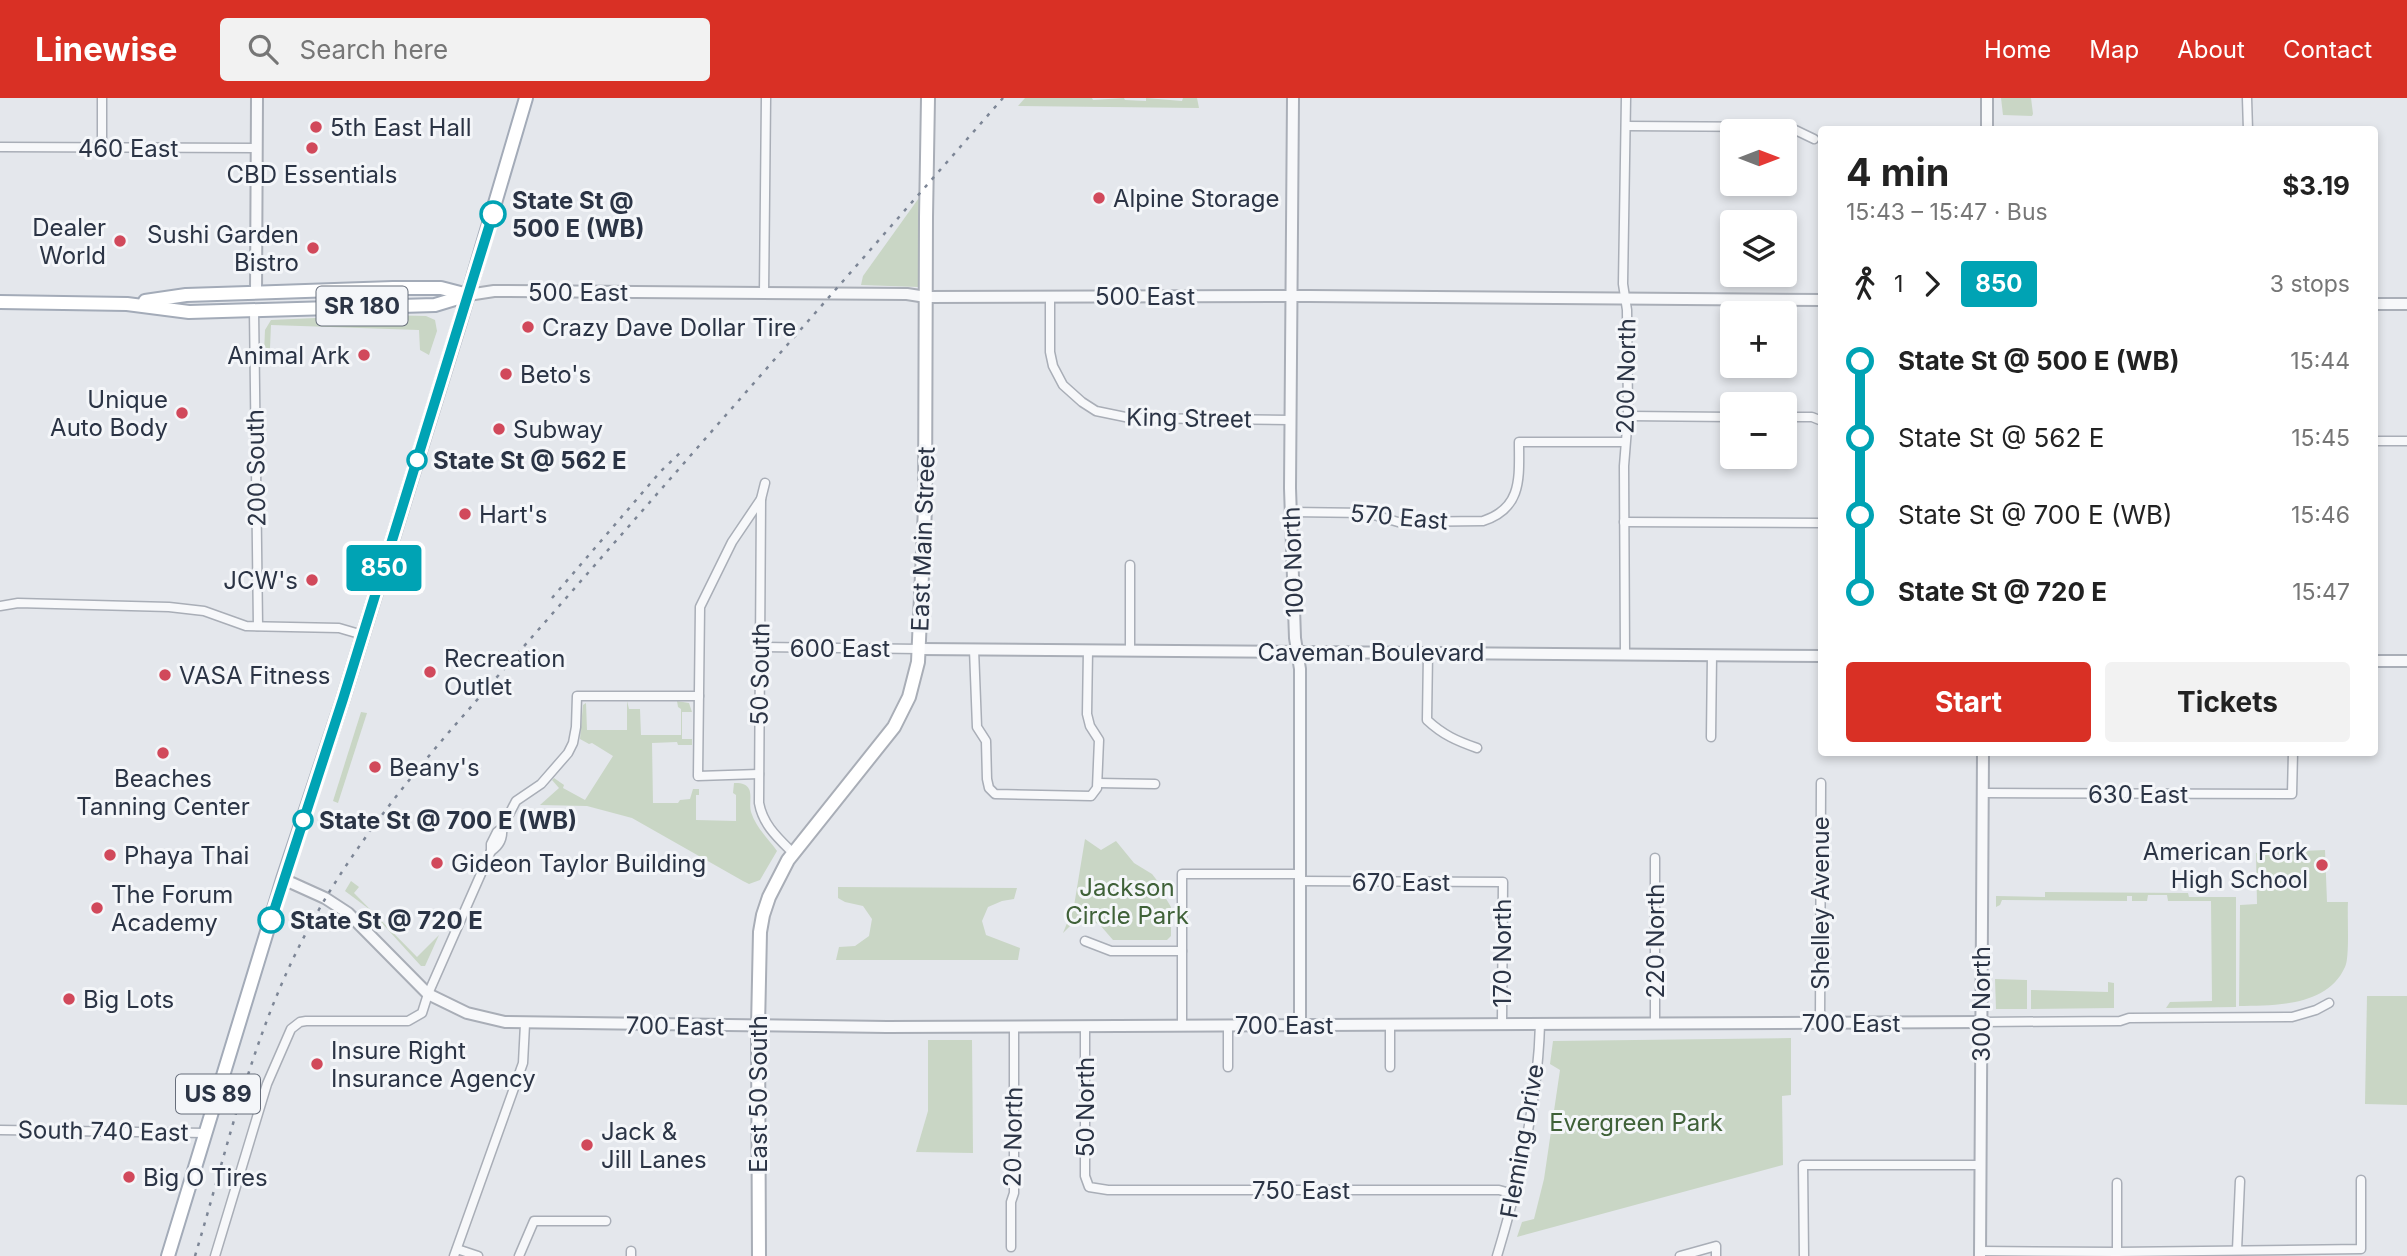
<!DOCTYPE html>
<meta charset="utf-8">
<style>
:root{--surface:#fff;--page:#f2f2f2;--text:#222;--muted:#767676;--accent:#d93025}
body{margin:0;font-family:Inter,sans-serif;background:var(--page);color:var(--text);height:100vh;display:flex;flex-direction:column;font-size:26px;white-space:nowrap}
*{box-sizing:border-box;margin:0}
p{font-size:23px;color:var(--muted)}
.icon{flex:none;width:38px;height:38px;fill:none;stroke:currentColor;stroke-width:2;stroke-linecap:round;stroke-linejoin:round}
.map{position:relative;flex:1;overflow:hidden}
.panel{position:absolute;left:1818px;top:28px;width:560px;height:630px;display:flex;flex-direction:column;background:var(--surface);border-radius:7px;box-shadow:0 4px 10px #0003}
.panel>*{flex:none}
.badge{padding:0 14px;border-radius:5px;font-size:24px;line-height:46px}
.needle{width:46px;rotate:90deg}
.tools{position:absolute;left:1720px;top:21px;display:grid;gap:14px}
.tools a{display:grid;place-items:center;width:77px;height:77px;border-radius:7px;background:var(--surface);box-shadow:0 4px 10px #0003;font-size:35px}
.map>.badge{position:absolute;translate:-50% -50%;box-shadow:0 0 0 4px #fff}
.legs{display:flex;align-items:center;gap:10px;height:77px;padding:0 28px;font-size:23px}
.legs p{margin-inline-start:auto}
.headline{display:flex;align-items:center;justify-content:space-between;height:119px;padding:0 28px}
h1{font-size:38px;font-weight:700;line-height:52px}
.cta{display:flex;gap:14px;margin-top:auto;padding:14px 28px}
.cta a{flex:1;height:80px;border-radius:7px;background:var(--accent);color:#fff;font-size:28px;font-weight:700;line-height:80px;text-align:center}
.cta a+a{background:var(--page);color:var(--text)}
ul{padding:0 28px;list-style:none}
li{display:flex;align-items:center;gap:24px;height:77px;font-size:26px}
li i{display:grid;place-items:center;width:10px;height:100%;margin:0 9px;background:currentColor}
li i::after{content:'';width:18px;height:18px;margin:-9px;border:5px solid;border-radius:50%;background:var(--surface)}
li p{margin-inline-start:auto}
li:first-child i{background:linear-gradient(#0000 50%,currentColor 0)}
li:last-child i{background:linear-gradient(currentColor 50%,#0000 0)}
header{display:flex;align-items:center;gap:42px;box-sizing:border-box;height:98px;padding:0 35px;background:var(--accent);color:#fff}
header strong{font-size:33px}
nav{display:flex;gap:38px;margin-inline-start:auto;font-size:24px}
.search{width:490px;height:63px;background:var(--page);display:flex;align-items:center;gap:18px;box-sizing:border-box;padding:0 24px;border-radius:7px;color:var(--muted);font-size:26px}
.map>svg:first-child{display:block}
</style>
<header>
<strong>Linewise</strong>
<div class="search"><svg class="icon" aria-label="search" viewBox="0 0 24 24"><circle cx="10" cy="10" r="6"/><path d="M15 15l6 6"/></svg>Search here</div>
<nav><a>Home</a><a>Map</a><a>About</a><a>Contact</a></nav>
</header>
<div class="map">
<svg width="2407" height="1158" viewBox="0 0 2407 1158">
<rect width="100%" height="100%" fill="#e4e7ec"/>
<g fill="#c9d6c5">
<path d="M1025,0H1092L1093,2L1124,0L1125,2L1146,3V0L1182,3L1183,0H1197L1199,10L1018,8Z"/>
<path d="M2001,0H2031L2033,16L2032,18L2003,17Z"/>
<path d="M921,97L918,189L861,187L863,178Z"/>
<path d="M382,217L426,218L435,222L437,233L429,257L420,252L419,232L271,227L270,250L277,253L275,255H264L265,232L271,222Z"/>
<path d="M627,603L629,611H640L641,637H681V611L678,609L677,603L689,605L692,614H682V641H692V647H678L677,644L652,645L653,705H678L680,702L690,701L693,691H699V697H696V722L736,723V697L733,695L734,685C739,685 746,685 749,691C752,697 749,707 751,714C756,730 768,740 777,753L760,782L749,786L743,783L632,720L587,708L540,707L559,690L552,682L554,680L564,687L563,690L585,702L613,658L592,645L589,646L580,641L583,607L586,605L587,632H627Z"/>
<path d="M361,614L367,615L338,705L333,703Z"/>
<path d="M1085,741L1101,752L1116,743L1134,765L1152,776L1159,785V789L1171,809V838L1167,842H1113L1100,827L1085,820L1074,824L1063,835L1074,808Z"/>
<path d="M2325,752L2327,804H2348C2347,818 2350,859 2345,869C2327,909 2275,907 2239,908L2240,807L2257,806L2256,755Z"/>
<path d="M351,783L359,789L354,795L417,859L439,837L425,868H421L369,811L345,793Z"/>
<path d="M838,789L1017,790L1014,801L1002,803L988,809L982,823L986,837L1020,850L1018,862H836L839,849L855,848L869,838L872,821L863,808L845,804L838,800Z"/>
<path d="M2045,794L2188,795L2189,799H2236V909L2166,910L2170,904L2212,903L2211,803H2168L2167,797H2148L2147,803H2132V798H2127V803L2002,802L2000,807L1996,809V798L2045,799Z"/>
<path d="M1995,881L2027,882V911H1996Z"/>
<path d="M2108,884L2114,885V910L2031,911V892L2108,894Z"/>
<path d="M2367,898H2407V1007L2365,1006Z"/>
<path d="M1791,940V997L1782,998L1783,1067L1517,1139L1522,1124L1534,1121L1544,1081L1560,972L1550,966L1553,943Z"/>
<path d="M928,942H972L973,1055L916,1054L928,1013Z"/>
</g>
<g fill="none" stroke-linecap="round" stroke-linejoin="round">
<g stroke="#a9aeb7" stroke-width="11">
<g id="minor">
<path d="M2247,0L2248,32"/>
<path d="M1626,28L1789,29L1814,41"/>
<path d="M0,49L256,50"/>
<path d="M102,51V0"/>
<path d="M764,195L766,0"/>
<path d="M1050,198V254L1053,268L1063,287L1082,304L1096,313L1130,320L1290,322"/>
<path d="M254,212L258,528"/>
<path d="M1628,318L1732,319"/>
<path d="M1785,319H1812L1822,323"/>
<path d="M2375,343H2407"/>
<path d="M765,385L761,401L759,705C763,727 778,740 793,755"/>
<path d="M1291,414L1367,415L1398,424L1483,423C1523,410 1519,379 1519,344H1625"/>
<path d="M1624,424L1822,425"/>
<path d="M0,508L18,505L169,509L204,513L246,528L339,530L363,537"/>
<path d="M761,549L920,551"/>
<path d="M974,551L977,629L986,643L987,681L989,690L995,696L1091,698L1097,690L1099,642L1090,628L1087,616L1088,552"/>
<path d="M1130,552V467"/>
<path d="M1428,555L1427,622C1443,637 1457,643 1477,650"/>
<path d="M1625,557L1624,368L1628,318L1627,212L1623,186L1626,0"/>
<path d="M1711,639L1712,557"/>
<path d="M759,676L698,678L700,509L732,444L761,401"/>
<path d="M1098,685L1155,686"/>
<path d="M1983,695L2292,696L2293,654"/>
<path d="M491,753C499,748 503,740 502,730"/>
<path d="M1655,760V926"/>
<path d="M1299,783L1503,784L1502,926"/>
<path d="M1085,843L1111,853H1182"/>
<path d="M1981,924L2120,923L2129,920L2292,919L2316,912L2329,905"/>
<path d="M1820,925L1821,685"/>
<path d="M1085,928V1078L1089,1089L1108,1092H1499L1514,1096"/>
<path d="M1182,928V776H1299"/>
<path d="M1228,969V928"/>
<path d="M1390,969V927"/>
<path d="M0,1032L206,1035"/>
<path d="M2117,1085V1154"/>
<path d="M1011,1149V1104L1014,1095V929"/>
<path d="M457,1151L478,1158"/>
<path d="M2237,1152L2240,1083"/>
<path d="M1980,1153L2117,1154L2361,1151V1082"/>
<path d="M215,1158L267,986L291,931L300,924L306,923H408L422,915L428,896L491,753V746L497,734L502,730L516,703L541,686L568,655L573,645L576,629L577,598H699"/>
<path d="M454,1158L523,965L525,926"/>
<path d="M519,1158L534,1123H606"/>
<path d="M631,1158V1153"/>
<path d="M1497,1158C1519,1085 1538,1003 1540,926"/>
<path d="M1680,1158L1716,1148V1158"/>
<path d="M1804,1158L1803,1067H1980"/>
</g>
</g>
<g stroke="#a9aeb7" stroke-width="14">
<g id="tertiary">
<path d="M1293,0L1290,390L1295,540L1300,571V927"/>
<path d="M1987,32V0"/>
<path d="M256,195L257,0"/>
<path d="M468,197L494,193L907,196L926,199L1310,198L1822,202"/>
<path d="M2375,206H2407"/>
<path d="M920,551L1822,558"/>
<path d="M2375,563H2407"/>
<path d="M283,781L325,800L348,815L428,896L467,915L505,924L887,929L1981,924"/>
<path d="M1980,1158L1983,654"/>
</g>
</g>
<g stroke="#a9aeb7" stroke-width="16">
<path id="secondary" d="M759,1158L758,929L760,834L763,817L769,799L788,762L894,629L909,599L918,564L925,410L926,119L928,0"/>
</g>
<g stroke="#a3abb8" stroke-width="16">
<g id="primary">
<path d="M145,203L186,197L393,190H441L468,197"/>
<path d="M0,204L127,206L189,214L435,207L468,197"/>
<path d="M168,1158L283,781L343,601L460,224L526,0"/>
</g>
</g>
<use href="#minor" stroke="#f7f8fa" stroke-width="8"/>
<use href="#tertiary" stroke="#f7f8fa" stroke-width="10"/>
<use href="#secondary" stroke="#fff" stroke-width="12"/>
<use href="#primary" stroke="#fff" stroke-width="12"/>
<g stroke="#7d8696" stroke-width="2.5" stroke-dasharray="3.5 7" stroke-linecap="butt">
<path d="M552,500L661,373L684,351"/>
<path d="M195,1158C225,1059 248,955 293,861C334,775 388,706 449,634L1003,0"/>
</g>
</g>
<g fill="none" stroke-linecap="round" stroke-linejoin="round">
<g stroke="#fff" stroke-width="16">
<path id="line-1" d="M271,822L343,601L493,116"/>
</g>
<use href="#line-1" stroke="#00a3b4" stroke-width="10"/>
</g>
<g fill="#d1495b" stroke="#f4f6f9" stroke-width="2.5">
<circle cx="316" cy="29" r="7"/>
<circle cx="312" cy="50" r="7"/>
<circle cx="1099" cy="100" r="7"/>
<circle cx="120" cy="143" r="7"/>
<circle cx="313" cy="150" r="7"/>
<circle cx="528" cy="229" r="7"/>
<circle cx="364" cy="257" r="7"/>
<circle cx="506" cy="276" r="7"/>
<circle cx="182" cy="315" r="7"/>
<circle cx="499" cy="331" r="7"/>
<circle cx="465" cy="416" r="7"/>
<circle cx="312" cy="482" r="7"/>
<circle cx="430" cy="574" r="7"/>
<circle cx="165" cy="577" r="7"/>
<circle cx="163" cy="655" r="7"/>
<circle cx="375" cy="669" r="7"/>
<circle cx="110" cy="757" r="7"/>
<circle cx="437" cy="765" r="7"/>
<circle cx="2322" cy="767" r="7"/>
<circle cx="97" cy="810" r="7"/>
<circle cx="69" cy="901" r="7"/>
<circle cx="317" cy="966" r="7"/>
<circle cx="587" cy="1047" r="7"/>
<circle cx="129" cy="1079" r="7"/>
</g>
<g fill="#fff" stroke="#00a3b4" stroke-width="3.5">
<circle cx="493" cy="116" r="12"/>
<circle cx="417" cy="362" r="9"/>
<circle cx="303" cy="722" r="9"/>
<circle cx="271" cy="822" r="12"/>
</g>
<g text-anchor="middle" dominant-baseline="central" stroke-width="6" stroke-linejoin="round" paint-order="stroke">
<g fill="#f4f6f9" stroke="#676e7b" stroke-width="2">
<rect x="316.5" y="188.5" width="91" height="39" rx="5"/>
<rect x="176" y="976.5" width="84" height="39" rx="5"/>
</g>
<g font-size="23" font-weight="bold" fill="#2b3445">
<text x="362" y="208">SR 180</text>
<text x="218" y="996">US 89</text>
</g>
<g font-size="24" fill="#2b3445" stroke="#f4f6f9" text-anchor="start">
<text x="330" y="29">5th East Hall</text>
<text x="312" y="76" text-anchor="middle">CBD Essentials</text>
<text x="1113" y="100">Alpine Storage</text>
<text x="106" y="129" text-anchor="end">Dealer<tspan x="106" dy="28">World</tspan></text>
<text x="299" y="136" text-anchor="end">Sushi Garden<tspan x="299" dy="28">Bistro</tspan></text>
<text x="542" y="229">Crazy Dave Dollar Tire</text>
<text x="350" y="257" text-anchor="end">Animal Ark</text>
<text x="520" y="276">Beto's</text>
<text x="168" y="301" text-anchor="end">Unique<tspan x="168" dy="28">Auto Body</tspan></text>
<text x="513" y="331">Subway</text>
<text x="479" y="416">Hart's</text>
<text x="298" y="482" text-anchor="end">JCW's</text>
<text x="444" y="560">Recreation<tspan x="444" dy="28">Outlet</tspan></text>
<text x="179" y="577">VASA Fitness</text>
<text x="389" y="669">Beany's</text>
<text x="163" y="680" text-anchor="middle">Beaches<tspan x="163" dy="28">Tanning Center</tspan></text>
<text x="2308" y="753" text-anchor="end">American Fork<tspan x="2308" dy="28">High School</tspan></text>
<text x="124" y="757">Phaya Thai</text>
<text x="451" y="765">Gideon Taylor Building</text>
<text x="111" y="796">The Forum<tspan x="111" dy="28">Academy</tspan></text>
<text x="83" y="901">Big Lots</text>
<text x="331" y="952">Insure Right<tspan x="331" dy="28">Insurance Agency</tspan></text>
<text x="601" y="1033">Jack &amp;<tspan x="601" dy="28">Jill Lanes</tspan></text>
<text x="143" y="1079">Big O Tires</text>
</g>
<g font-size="24" fill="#2b3445" stroke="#f4f6f9">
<text x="128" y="50">460 East</text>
<text x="578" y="194">500 East</text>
<text x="1145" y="198">500 East</text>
<text transform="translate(1626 278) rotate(-89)">200 North</text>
<text transform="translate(1189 320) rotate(1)">King Street</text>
<text transform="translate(256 370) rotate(-91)">200 South</text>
<text transform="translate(1399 419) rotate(5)">570 East</text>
<text transform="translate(923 441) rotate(-88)">East Main Street</text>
<text transform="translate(1293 464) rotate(-92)">100 North</text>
<text x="840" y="550">600 East</text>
<text x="1371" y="554">Caveman Boulevard</text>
<text transform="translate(760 576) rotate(-89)">50 South</text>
<text x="2138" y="696">630 East</text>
<text x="1401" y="784">670 East</text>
<text transform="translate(1820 805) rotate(-90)">Shelley Avenue</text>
<text transform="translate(1655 843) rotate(-90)">220 North</text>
<text transform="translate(1502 855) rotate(-90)">170 North</text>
<text transform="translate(1981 906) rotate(-90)">300 North</text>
<text x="1851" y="925">700 East</text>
<text x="1284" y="927">700 East</text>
<text transform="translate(675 928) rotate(1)">700 East</text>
<text transform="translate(758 996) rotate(-90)">East 50 South</text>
<text transform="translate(1085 1009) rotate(-90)">50 North</text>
<text transform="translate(103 1033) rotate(1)">South 740 East</text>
<text transform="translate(1013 1039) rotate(-89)">20 North</text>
<text transform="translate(1522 1043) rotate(-80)">Fleming Drive</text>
<text x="1301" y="1092">750 East</text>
</g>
<g font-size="24" font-weight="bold" fill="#2b3445" stroke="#f4f6f9" text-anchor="start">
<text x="512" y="102">State St @<tspan x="512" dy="28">500 E (WB)</tspan></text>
<text x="433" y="362">State St @ 562 E</text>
<text x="319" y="722">State St @ 700 E (WB)</text>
<text x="290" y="822">State St @ 720 E</text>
</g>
<g font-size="24" fill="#3f6138" stroke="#f4f6f9">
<text x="1127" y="789">Jackson<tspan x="1127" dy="28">Circle Park</tspan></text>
<text x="1636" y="1024">Evergreen Park</text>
</g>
</g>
</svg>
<div class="tools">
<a><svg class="needle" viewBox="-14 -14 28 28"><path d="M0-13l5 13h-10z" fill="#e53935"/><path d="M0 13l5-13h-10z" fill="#767676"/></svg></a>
<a><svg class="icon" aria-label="layers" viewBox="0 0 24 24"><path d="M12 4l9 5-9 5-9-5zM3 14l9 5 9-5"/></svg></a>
<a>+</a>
<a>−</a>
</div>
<b class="badge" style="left:384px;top:470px;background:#00a3b4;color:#fff">850</b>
<section class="panel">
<div class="headline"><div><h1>4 min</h1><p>15:43 – 15:47 · Bus</p></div><b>$3.19</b></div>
<div class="legs"><svg class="icon" aria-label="walk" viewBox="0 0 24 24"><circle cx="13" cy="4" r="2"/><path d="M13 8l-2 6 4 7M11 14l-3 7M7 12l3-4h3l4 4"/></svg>1<svg class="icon" aria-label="forward" viewBox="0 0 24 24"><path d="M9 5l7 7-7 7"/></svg><b class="badge" style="background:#00a3b4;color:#fff">850</b><p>3 stops</p></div>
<ul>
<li><i style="color:#00a3b4"></i><b>State St @ 500 E (WB)</b><p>15:44</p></li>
<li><i style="color:#00a3b4"></i><span>State St @ 562 E</span><p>15:45</p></li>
<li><i style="color:#00a3b4"></i><span>State St @ 700 E (WB)</span><p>15:46</p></li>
<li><i style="color:#00a3b4"></i><b>State St @ 720 E</b><p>15:47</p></li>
</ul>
<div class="cta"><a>Start</a><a>Tickets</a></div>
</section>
</div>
